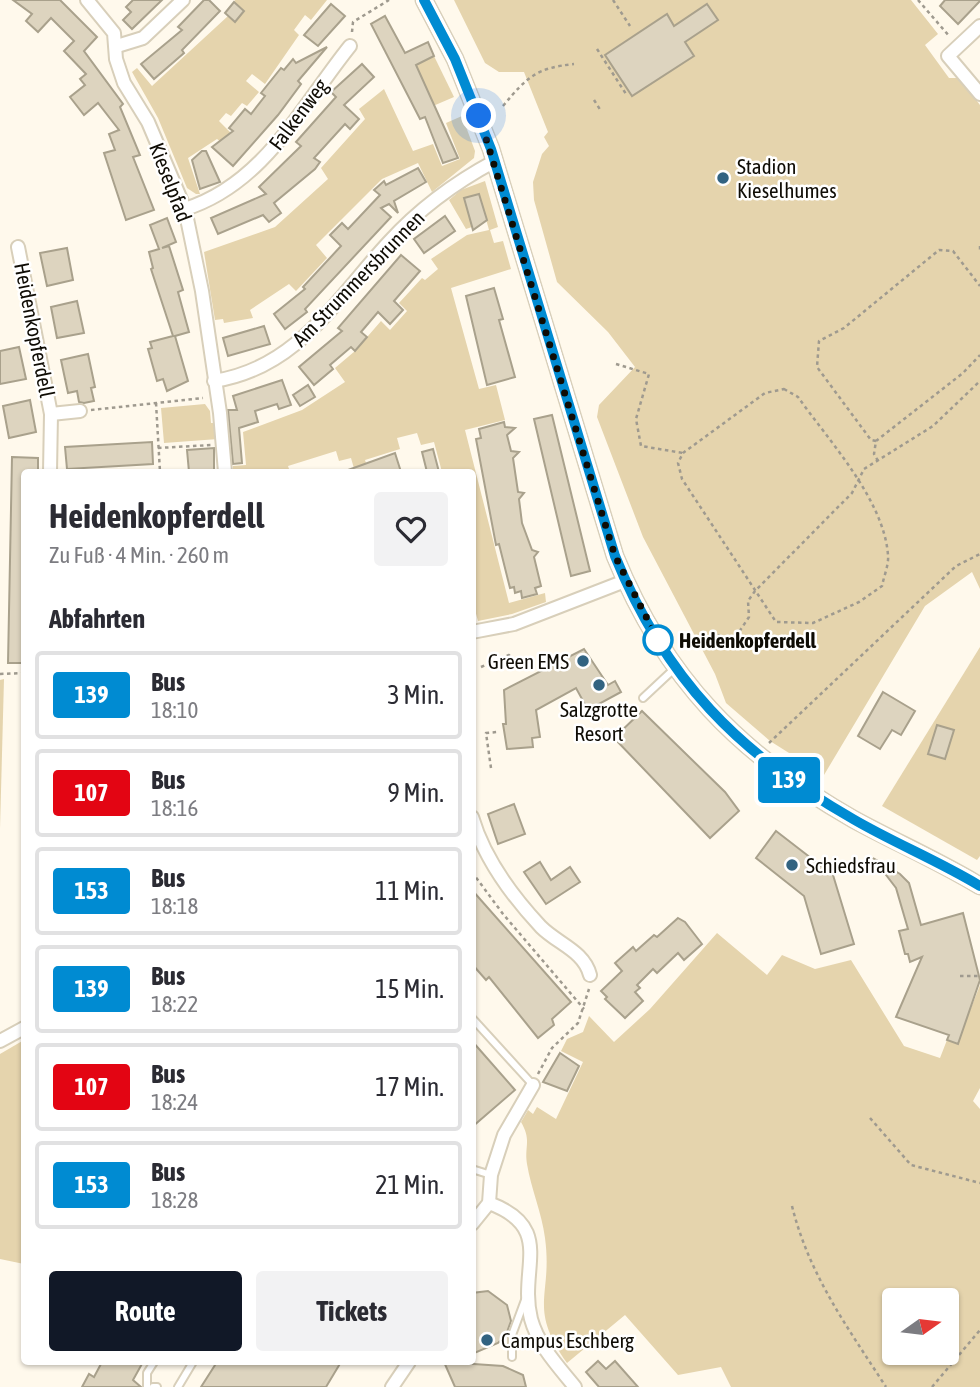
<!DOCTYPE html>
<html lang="de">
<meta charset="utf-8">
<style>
:root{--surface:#fff;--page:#f2f2f3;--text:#2b2b33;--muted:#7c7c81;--line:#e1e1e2;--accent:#111827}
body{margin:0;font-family:"Asap Condensed",sans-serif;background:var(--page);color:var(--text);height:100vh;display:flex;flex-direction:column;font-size:26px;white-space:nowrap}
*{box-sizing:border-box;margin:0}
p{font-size:23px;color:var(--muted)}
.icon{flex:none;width:38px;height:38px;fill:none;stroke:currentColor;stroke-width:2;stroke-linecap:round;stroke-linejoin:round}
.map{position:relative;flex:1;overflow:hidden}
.sheet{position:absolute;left:21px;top:469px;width:455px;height:896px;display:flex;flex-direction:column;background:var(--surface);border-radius:7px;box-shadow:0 2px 5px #0004}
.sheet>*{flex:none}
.badge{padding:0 14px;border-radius:5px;font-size:24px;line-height:46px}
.needle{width:46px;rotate:76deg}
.tools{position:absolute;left:882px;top:1288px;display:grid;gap:14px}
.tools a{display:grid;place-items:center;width:77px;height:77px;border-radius:7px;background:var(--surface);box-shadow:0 2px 5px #0004;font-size:35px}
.you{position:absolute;width:35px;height:35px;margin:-18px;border:5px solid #fff;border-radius:50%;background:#1a73e8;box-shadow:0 0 0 10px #1a73e833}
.map>.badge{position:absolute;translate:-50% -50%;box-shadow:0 0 0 4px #fff}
h2{padding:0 28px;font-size:26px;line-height:63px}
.round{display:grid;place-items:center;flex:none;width:74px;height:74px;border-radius:7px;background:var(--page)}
.summary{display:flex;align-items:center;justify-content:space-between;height:119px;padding:0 28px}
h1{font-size:33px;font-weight:700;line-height:52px}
.action{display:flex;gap:14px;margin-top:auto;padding:14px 28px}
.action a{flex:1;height:80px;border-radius:7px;background:var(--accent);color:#fff;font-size:28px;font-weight:700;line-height:80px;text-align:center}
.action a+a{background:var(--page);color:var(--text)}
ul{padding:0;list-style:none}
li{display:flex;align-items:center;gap:21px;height:88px;margin:0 14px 10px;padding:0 14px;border:4px solid var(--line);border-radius:7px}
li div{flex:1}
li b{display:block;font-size:26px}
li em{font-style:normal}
li .badge{min-width:77px;font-weight:700;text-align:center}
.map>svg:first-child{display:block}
</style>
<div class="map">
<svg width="980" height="1387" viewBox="0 0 980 1387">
<rect width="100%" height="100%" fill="#fff9ec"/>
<g fill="#e5d4ad" fill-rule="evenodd">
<path d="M235,0H327L311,20L305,15L294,30L299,35L265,84L252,74L246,81L259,92L247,106L242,103L231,116L226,113L219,121L232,134L224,144L217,139L188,158L200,194H196L187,188L158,118L132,72L137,68L152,86L228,16L235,22L244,11L234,2Z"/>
<path d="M454,0H911L938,34L925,45L949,78H959L980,105V589L972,572L925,606L824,775L770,741L726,703L715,674L643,537L597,417L599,405L635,367L608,332L557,282L534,200L533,182L542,154L549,146L544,137L548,132L524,72H499L485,63Z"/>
<path d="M434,56L454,97L433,106L416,65Z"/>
<path d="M384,89L413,151L433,144L442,166L460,159L446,123L462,116L475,151L474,158L432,192L418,163L382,179L316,245L327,258L296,291L289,284L250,310L253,318L224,323L223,319L215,320L204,252L275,227L328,179L321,168L365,119L359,109Z"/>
<path d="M485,181L498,227L490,230L494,243L503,241L511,269L451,288L479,389L496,385L505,420L465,430L509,603L545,593L546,602L512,614L478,621L472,599V472H442L434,442L421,445L417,433L397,438L400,449L365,460L369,472H355L351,458L339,461L336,451L288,466L290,472H233V466L246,465L243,432L302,410L345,382L335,368L355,351L381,321L390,330L407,311L399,303L422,278L425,280L438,269L431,259L467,235L489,230L479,194L464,198L472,227L466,229L449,200L461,190Z"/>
<path d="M205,404L210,411L211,423H217L218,439L164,443L161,408Z"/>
<path d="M980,647V856L977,860L882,806Z"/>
<path d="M4,679L0,829V680Z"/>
<path d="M717,933L767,975L782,955L815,969L851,960L904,1046L940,1058L947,1040L957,1044L980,985V1088L973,1101L980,1109V1387H731L721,1367L678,1375L625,1315L567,1363C527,1306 553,1297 545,1238C542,1213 531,1189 527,1164C524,1146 532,1141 521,1122L528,1110L533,1114L537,1107L556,1119L583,1062L561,1051L567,1039L583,1032L589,1016L614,1042L650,1009ZM894,1300H947V1353H894Z"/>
<path d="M24,1040V1264L0,1259V1054Z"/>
</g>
<g fill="#ddd4bf" stroke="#a9a18c" stroke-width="2">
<path d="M13,0H60L97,37L84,51L123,104L120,107L140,155L133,157L154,210L126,220L104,153L115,150L109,134L119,130L98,103L84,115L70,97L85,85L80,79L86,74L64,51L74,41L51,18L38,32L26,21L32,14Z"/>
<path d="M133,0H162L132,29L123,20L131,12L126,7Z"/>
<path d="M204,0H209L220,11L182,50L184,53L154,79L141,64L182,30L178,27Z"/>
<path d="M945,0H980V1L958,24L940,6Z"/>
<path d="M234,2L244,11L235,22L225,13Z"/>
<path d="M331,4L345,16L318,46L304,35Z"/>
<path d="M707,4L718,20L685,42L694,56L632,96L605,55L667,14L674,26Z"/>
<path d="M385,16L405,53L428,42L434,56L416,65L458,158L443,163L425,117L420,119L371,24Z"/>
<path d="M327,47L298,81L301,84L278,115L233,166L212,147L233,131L229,128L245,109L251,114L265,96L261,93L281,68L284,70L293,59L296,63Z"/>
<path d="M362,64L374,77L344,105L359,119L350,129L345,124L314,158L320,162L315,169L274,203L281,213L269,222L263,215L218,234L211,218L266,194L259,187L301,146L296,142L336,97L331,92Z"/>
<path d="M202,151H206L220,182L200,189L192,160Z"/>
<path d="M418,168L426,182L394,201L398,213L389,204L381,208L391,217L305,309L307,312L285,329L274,314L305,289L303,287L341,246L330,235L342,223L348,229L380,195L374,190L384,181L386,185Z"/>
<path d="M479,194L487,220L473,230L464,198Z"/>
<path d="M445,216L455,231L424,253L414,239Z"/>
<path d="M167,218L176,242L162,248L169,246L183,290L178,292L189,332L175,336L188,381L167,391L163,379L157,381L148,349L152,348L150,342L173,336L151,269L153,268L149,252L159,249L150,225Z"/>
<path d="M67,248L73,280L47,286L40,253Z"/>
<path d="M401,255L420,271L394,301L403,310L390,324L378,312L361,332L367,337L355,351L351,347L330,365L333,369L314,385L299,367L342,331L338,328Z"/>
<path d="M494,288L503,319L499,320L515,377L487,385L466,296Z"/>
<path d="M77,301L84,333L57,338L51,307Z"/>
<path d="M264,326L270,344L228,356L223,338Z"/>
<path d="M19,347L26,379L0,384V351Z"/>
<path d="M88,354L95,387L91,388L94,401L84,403L79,402L77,391L68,393L61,360Z"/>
<path d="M282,380L291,405L279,409L277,404L255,411L258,422L239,428L242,463L233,464L228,410H237L233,396Z"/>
<path d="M308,385L315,397L300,406L293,395Z"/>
<path d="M30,400L36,432L9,438L3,406Z"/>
<path d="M552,415L590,571L571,576L534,419Z"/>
<path d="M504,422L505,427L515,428L507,435L511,451L519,452L513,458L518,492L524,493L519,499L522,523L532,550L538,552L534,557L541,586L535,588L537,594L522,598L521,591L515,593L514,587L510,588L499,544L496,545L476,439L481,438L479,429Z"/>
<path d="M152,442L153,464L67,469L65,447Z"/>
<path d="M214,448V472H189L187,450Z"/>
<path d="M433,449L439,472H427L422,452Z"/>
<path d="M395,453L401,472H348V470Z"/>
<path d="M12,457L38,458V472H24V663H8Z"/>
<path d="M584,649L608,685L615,681L621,692L588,710L576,688L536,710L540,737L532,738L533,747L507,749L503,724H506L504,690Z"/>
<path d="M883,692L915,711L901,735L892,730L880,749L858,736Z"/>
<path d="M642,711L725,792L739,811L710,838L614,738Z"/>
<path d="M937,725L954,730L945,759L928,754Z"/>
<path d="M514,804L525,834L498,844L488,814Z"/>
<path d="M776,831L833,875L854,944L821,954L804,896L756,858Z"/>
<path d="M873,858L900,874L909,883L921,925L963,913L980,980L958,1044L947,1040L949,1035L896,1017L922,957L910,962L908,954H905L899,931L908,929L896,888Z"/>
<path d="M540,862L551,880L570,867L580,882L546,904L524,872Z"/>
<path d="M472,890L571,1002L552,1019L554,1025L538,1038L489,977L486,980L472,964Z"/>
<path d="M678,918L685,922L702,944L684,960L678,953L657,973L653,969L637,985L640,988L635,992L643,1001L625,1018L605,999L607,997L601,991L622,971L615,963L633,947L636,951L654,935L657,937Z"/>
<path d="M472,1041L515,1090L472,1127Z"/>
<path d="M560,1053L579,1066L567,1091L543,1082Z"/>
<path d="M488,1291L507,1305L511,1321L506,1335L498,1343L472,1354V1293Z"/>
<path d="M598,1361L606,1369L615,1361L638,1387H599L586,1372Z"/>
<path d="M102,1362H143L133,1380L141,1387H82L89,1374L94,1377Z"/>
<path d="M217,1362H341L326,1387H201Z"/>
<path d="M444,1362L503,1366L523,1375L526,1387H455Z"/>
</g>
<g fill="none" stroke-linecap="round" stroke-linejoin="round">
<g stroke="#d8cfba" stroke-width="10">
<g id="service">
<path d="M643,698L674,669"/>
<path d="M472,1018L533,1085"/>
<path d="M472,1169L491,1175"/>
<path d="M512,1357V1335L525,1300"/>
<path d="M147,1387V1373L154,1362"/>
<path d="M153,1387H157"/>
<path d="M178,1387L193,1362"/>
</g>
</g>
<g stroke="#d8cfba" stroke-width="16">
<g id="minor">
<path d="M87,0L114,33L116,59L124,83L148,122L185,209L202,291L220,413L225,472"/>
<path d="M980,26L948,56L980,94"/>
<path d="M117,46L143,38L183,0"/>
<path d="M185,209C264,184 301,107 350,46"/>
<path d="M18,247L51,414L50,472"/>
<path d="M214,381C298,368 336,299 389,242C419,209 456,182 495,161"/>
<path d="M51,414L80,411"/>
<path d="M472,632L514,624L625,581"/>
<path d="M472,817C484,858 512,896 541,927C558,944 584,951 590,975"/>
<path d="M0,1041L24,1028"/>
<path d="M489,1203C556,1228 518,1268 531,1319C538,1345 558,1366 575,1387"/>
<path d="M472,1224L489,1203L491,1175L504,1135L533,1085"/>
<path d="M392,1387L409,1362"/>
</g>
</g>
<g stroke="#d8cfba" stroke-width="19">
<path id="tertiary" d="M424,0L455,59L491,149L615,556C665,679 739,754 853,819C895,842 939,861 980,886"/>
</g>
<g stroke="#9f9a8f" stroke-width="2.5" stroke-dasharray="3.5 3.5" stroke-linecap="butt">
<path d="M613,0L630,26"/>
<path d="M918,0L950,37"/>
<path d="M352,32L353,22L389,0"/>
<path d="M597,49L626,94"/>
<path d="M594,100L601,111"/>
<path d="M503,106C527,77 536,68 574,64"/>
<path d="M980,246V250"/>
<path d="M616,364L649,374L636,419L641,446L683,453"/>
<path d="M784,389L798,397C829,441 884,500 888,555C889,564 884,576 882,586L859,602L813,623L776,622L682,479L678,463L683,453L765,393Z"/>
<path d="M156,403L160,472"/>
<path d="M91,410L203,398"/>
<path d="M876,441L871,440L817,367L819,341L844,328L939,250L953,251L980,286"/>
<path d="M158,448L211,445"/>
<path d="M878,461L874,454L876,441L963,373L980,355"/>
<path d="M718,635L733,641L749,617L748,601L755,591L852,493L864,469L933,426L980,381"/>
<path d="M481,667L509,655L517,667"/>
<path d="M0,674L24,673"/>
<path d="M769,743L956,566L980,554"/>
<path d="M491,768L486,733L497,732"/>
<path d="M472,872L503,914L584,1009"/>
<path d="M960,976H980"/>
<path d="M538,1074L552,1048L578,1023L589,989"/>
<path d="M870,1118L911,1165L980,1183"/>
<path d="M792,1206C809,1275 848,1328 886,1387"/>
<path d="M932,1387L980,1330"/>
</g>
<use href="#service" stroke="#fff" stroke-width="6"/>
<use href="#minor" stroke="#fff" stroke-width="12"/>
<use href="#tertiary" stroke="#fff" stroke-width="16"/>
</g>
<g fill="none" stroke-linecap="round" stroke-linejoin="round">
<g stroke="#fff" stroke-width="16">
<path id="line" d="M424,0L455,59L491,149L615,556C665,679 739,754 853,819C894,843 939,861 980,886"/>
</g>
<use href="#line" stroke="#008bd2" stroke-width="10"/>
<path stroke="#0f0c05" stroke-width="7" stroke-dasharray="0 12.6" d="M479,116L615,556L658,640"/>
</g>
<g fill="#326381" stroke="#fff" stroke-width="2.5">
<circle cx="723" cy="178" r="7"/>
<circle cx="583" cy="661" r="7"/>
<circle cx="599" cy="685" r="7"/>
<circle cx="792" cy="865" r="7"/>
<circle cx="487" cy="1340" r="7"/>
</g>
<circle fill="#fff" stroke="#008bd2" stroke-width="3.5" cx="658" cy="640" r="14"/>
<g text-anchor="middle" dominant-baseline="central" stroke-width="5" stroke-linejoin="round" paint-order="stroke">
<g font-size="21" fill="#0f0c05" stroke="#fff">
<text transform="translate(298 114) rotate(-53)">Falkenweg</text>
<text transform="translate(171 182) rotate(69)">Kieselpfad</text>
<text transform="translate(358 278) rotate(-46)">Am Strummersbrunnen</text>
<text transform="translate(35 330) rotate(79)">Heidenkopferdell</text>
</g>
<g font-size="21" fill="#0f0c05" stroke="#fff" text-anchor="start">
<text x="737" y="166">Stadion<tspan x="737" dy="24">Kieselhumes</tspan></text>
<text x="569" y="661" text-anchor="end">Green EMS</text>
<text x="599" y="709" text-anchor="middle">Salzgrotte<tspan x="599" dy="24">Resort</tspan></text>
<text x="806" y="865">Schiedsfrau</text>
<text x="501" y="1340">Campus Eschberg</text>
</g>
<g font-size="21" font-weight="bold" fill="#0f0c05" stroke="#fff" text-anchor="start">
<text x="679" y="640">Heidenkopferdell</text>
</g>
</g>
</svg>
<div class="tools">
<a><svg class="needle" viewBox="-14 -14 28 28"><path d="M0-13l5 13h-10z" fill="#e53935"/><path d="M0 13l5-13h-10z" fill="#7c7c81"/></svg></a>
</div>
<div class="you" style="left:479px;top:116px"></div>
<b class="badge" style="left:789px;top:780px;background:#008bd2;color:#fff">139</b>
<section class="sheet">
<div class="summary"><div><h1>Heidenkopferdell</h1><p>Zu Fuß · 4 Min. · 260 m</p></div><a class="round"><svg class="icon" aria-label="heart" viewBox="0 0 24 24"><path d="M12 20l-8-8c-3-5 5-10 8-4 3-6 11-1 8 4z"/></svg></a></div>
<h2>Abfahrten</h2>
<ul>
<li><span class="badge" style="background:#008bd2;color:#fff">139</span><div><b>Bus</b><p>18:10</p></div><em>3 Min.</em></li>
<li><span class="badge" style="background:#e30513;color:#fff">107</span><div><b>Bus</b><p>18:16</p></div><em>9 Min.</em></li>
<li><span class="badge" style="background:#008bd2;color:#fff">153</span><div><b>Bus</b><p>18:18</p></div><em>11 Min.</em></li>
<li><span class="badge" style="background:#008bd2;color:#fff">139</span><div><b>Bus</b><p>18:22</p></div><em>15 Min.</em></li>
<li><span class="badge" style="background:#e30513;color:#fff">107</span><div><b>Bus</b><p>18:24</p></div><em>17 Min.</em></li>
<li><span class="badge" style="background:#008bd2;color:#fff">153</span><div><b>Bus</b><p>18:28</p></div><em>21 Min.</em></li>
</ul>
<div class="action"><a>Route</a><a>Tickets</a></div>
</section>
</div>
